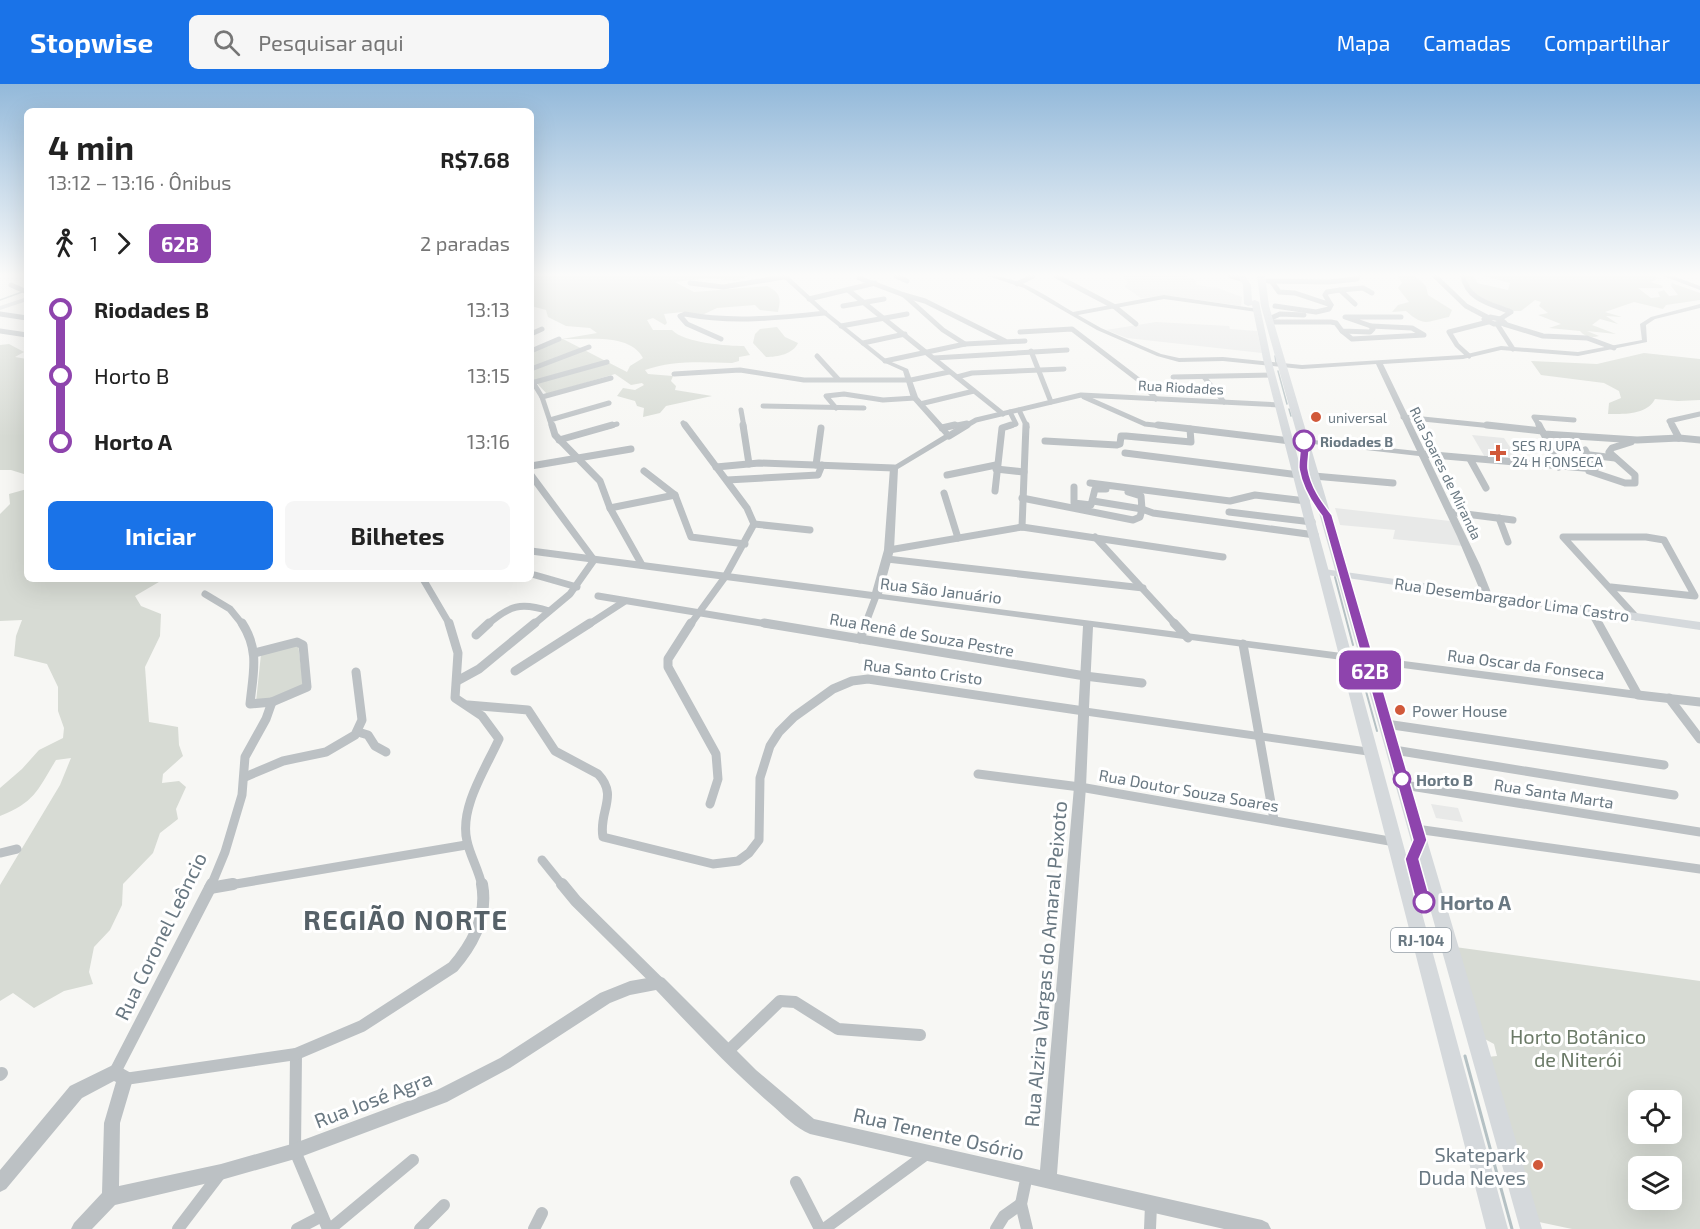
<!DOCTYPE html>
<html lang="pt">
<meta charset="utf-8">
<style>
:root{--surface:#fff;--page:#f6f6f6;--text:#222;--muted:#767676;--accent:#1a73e8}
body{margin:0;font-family:"Exo 2",sans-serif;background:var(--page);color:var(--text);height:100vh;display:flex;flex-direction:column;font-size:22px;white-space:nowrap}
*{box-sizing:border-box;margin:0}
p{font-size:20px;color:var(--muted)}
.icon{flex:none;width:33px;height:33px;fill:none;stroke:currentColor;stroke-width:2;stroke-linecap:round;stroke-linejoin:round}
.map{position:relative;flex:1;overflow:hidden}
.panel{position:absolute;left:24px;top:24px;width:510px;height:474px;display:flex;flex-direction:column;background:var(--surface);border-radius:9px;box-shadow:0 6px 24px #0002}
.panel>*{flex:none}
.badge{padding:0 12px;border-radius:9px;font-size:21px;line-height:39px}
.buttons{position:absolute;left:1628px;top:1006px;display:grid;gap:12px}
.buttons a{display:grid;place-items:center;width:54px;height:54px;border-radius:9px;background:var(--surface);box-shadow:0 6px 24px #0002;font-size:30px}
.map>.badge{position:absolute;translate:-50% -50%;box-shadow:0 0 0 3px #fff}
.legs{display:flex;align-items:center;gap:9px;height:66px;padding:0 24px;font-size:20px}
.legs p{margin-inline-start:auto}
.summary{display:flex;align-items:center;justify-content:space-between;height:102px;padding:0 24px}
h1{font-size:33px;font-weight:700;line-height:45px}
.cta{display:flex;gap:12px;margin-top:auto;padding:12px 24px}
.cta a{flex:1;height:69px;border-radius:9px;background:var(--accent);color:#fff;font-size:24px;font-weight:700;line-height:69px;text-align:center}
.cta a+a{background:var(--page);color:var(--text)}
ul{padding:0 24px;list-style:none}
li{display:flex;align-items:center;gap:21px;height:66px;font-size:22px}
li i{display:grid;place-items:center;width:9px;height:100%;margin:0 8px;background:currentColor}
li i::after{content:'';width:15px;height:15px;margin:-8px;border:4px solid;border-radius:50%;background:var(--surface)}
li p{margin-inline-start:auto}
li:first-child i{background:linear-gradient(#0000 50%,currentColor 0)}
li:last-child i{background:linear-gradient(currentColor 50%,#0000 0)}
header{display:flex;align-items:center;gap:36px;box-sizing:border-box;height:84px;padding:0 30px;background:var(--accent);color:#fff}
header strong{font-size:28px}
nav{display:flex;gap:33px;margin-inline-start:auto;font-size:21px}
.search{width:420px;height:54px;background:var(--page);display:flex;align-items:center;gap:15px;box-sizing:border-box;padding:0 21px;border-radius:9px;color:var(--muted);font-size:22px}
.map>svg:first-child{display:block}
</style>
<header>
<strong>Stopwise</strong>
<div class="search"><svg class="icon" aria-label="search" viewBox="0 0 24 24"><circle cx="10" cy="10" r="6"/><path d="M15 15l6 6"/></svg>Pesquisar aqui</div>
<nav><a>Mapa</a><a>Camadas</a><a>Compartilhar</a></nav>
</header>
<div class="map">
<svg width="1700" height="1145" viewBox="0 0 1700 1145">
<rect width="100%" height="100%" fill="#f7f7f4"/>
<g fill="#e8e9e8">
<path d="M1124,192H1187L1197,196L1196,201L1218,204L1242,213L1241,222L1172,212L1141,214L1125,203L1127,199Z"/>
<path d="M1156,238L1229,242L1230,245L1257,247L1262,269L1127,254L1106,246Z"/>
<path d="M1472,351L1504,354L1520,378L1486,375Z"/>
<path d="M1335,424L1450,437L1463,462L1393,455L1395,446L1340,441Z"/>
<path d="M1431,720L1458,724L1463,738L1436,734Z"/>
</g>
<g fill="#d7dbd4" fill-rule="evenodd">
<path d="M531,192H748L736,197L708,194L675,198L694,208L767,202C781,209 781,214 778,228L760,226L755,221L717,224L700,232L683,228L664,230L667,239L665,241L653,234L647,236L653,246H672C684,259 728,262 744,262L750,271L739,273V277L732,279C703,278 672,276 645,286L648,290L673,292L671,297L676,302L675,306L712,312L666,322L660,329L643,333L644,324L637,322L635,317L617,312L623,304L635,306L644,301L642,299L631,301L615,290L547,310L531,293V268L562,255L597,249L590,244L566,242L548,233L546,226L531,222ZM563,255C587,256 630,249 643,274L630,282L627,288Z"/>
<path d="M1398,192H1415L1426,202L1428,211L1452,226L1449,233C1427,237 1425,244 1406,227L1392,228L1398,221L1409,218L1398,204L1402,199Z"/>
<path d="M1465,192H1474L1477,199L1508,206L1510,199L1484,192H1654L1659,194L1651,198L1663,202L1662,204H1638L1651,214L1660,213L1658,208L1664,206L1669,212L1678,211L1671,202L1672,199L1700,209V216L1666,221L1663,225L1634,218L1605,228L1622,233L1606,232L1618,240L1600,235L1592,241L1616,250L1587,247L1599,252C1591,254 1585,253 1580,247L1549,244L1561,240L1538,231L1548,229L1539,222L1541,218L1535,216L1521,227H1513L1474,211L1464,201Z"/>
<path d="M777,243L785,253L798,259C793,270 778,273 766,273L753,259L755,250L760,245Z"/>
<path d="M9,260L24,268L15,273L27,275V391L11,386H0V261Z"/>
<path d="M1644,269L1700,275V316L1678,317L1655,315C1647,331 1624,330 1608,330L1609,319L1621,314L1619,307L1604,299L1541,291L1531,277L1597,280Z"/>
<path d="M27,405V495H164L135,512L141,522L161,530L160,552L145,583L149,638L178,643L179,661L183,672L163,690L162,699L179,697L186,703L176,725L178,735L160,749L153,769L123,800L122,821L110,846L94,863L89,888L93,900L64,907L34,924L13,909L0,917V801L60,701L71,674L56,676C37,707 35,718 0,732V704L22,685L39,666L63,654L64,644L58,627V603L47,580L14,572L16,552L22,536L0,537V430L10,420L9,410Z"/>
<path d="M298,560L304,605L256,618L261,570Z"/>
<path d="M1455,863L1700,897V1145H1572L1539,1138L1487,973L1497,972L1494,960L1481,953ZM1638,1017H1671V1050H1638ZM1638,1083H1671V1116H1638Z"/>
</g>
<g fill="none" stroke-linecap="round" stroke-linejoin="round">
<g stroke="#b5c1c4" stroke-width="1.5">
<path d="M0,216L22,208"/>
<path d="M1275,272L1276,279"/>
<path d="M1278,287L1287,320"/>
<path d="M1289,325L1291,332"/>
</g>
<g stroke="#b5c1c4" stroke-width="2">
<path d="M1335,493L1353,561"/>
<path d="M1359,582L1377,647"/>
</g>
<path stroke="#b5c1c4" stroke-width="3" d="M1465,972L1512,1145"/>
<g stroke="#bcc1c4" stroke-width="5">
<path d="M896,192L907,197"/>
<path d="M1056,192L1115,223L1136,240"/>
<path d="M1231,192L1242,195"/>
<path d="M1435,192L1466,222L1487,233"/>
<path d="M1463,192C1467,216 1491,220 1511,228L1500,235"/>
<path d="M859,194L904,211L943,246L965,260"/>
<path d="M1268,197L1328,198L1357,195L1358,192"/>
<path d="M1272,198L1279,208L1295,209L1331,221L1325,211L1327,208L1340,206L1355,220"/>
<path d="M690,199L723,203L784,193"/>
<path d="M1017,200L1033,192"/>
<path d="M11,201L27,208"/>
<path d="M848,206L1003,330"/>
<path d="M1340,206L1363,204L1372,209"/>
<path d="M904,211L925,217L1005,257"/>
<path d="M809,215L875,199"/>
<path d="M843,222L884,215"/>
<path d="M1275,222L1316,228L1329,225L1331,221"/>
<path d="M0,230L27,234"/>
<path d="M1490,233L1500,235L1505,239L1494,240L1484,235Z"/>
<path d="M1269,235L1280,230L1304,231"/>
<path d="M1270,238H1331L1336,239L1342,247L1370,248L1373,245L1371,242L1345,233H1401"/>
<path d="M1497,240L1513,265"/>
<path d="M1504,240L1543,252L1587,254L1614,264"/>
<path d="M841,242L907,230"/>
<path d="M0,247L27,251"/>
<path d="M1342,247L1352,255L1424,251L1412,244L1371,242"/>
<path d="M1020,248L1072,245L1140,297L1156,315"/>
<path d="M531,250L542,245"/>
<path d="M721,255L687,240L680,232L685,230C732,239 778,234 825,229"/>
<path d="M863,259L905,250"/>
<path d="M531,267L559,255"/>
<path d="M1031,267L1051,318"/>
<path d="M817,272L838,295"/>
<path d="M1469,272L1457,261L1449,248L1488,238"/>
<path d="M934,274L1067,266"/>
<path d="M885,277L965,260L1025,257"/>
<path d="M531,285L589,263"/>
<path d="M674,290L740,286L804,296H911L949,288"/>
<path d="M957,293L972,289L1064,285"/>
<path d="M1173,293L1272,291"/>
<path d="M1204,293L1224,318"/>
<path d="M531,295L542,313L552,343"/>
<path d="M535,298L607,278"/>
<path d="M542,313L611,294"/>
<path d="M1084,313L1145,340L1171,343"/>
<path d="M920,320L974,307"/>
<path d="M763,322L864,324"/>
<path d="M836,324L826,312L844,310L883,316L915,314"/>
<path d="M741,326L744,343"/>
<path d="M1019,326L1027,343"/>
<path d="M1403,333L1502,343"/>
<path d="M550,336L609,319"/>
<path d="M683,339L686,343"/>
<path d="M606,343L617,340"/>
<path d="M947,343L967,339"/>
<path d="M964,343L976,336L1081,311L1280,321"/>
<path d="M1006,343L1016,340L1010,328"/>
<path d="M1540,343L1534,333L1574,336"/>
<path d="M1673,343L1669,337L1700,330"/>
</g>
<g stroke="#bcc1c4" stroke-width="7">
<path d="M552,341L555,351L600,397L610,424L642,481"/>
<path d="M685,341L747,424L754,440L725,493L690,541"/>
<path d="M743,341L749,380"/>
<path d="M1158,341L1290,357"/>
<path d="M1487,341L1542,347L1544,350L1637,356L1679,354L1700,356"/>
<path d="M1539,341L1542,347"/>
<path d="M1672,341L1679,354"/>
<path d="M942,344L955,341"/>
<path d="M1544,350L1559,383"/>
<path d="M949,352L967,341"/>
<path d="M559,356L612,341"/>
<path d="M1045,357L1117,361L1120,360L1121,352H1126L1191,358L1190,345"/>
<path d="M1125,369L1299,391"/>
<path d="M1422,370L1595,385L1585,366"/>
<path d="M1590,371L1615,374"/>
<path d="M1470,375L1486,404"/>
<path d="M816,381L821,344"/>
<path d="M531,382L631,365"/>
<path d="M716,383L759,379L894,384"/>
<path d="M996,385L1024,388"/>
<path d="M644,387L675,411L691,453L745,460"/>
<path d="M1589,387L1625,399H1635V391L1609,368L1612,364L1631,358"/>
<path d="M531,391L594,476L570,510L533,541"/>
<path d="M947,391L996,381"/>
<path d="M1314,392L1393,399"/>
<path d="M727,396L818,391L822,381"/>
<path d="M1090,399L1230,417L1255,411L1306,417"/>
<path d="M1074,403V419L1091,421L1095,405H1106"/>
<path d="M995,407L1002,344L1011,341"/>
<path d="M944,409L958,454"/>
<path d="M1022,414L1133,436L1140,433L1142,425L1153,429L1315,451"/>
<path d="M1093,417L1142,425L1141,412L1128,408"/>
<path d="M610,424L675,411"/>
<path d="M1229,428L1312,438"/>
<path d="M1450,428L1513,436"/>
<path d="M1499,434L1508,458"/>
<path d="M754,440L810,446"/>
<path d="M1022,443L1026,341"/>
<path d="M1095,453L1176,541"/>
<path d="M889,466L1022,443L1223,473"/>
<path d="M531,467L876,512L865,541"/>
<path d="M887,475L1143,504"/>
<path d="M535,491L577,503"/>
<path d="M423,495L450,541"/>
<path d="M1611,503L1695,512L1664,456L1646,453H1563L1636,533"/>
<path d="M205,510L230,525L243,541"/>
<path d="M598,512L773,541"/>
<path d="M487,541C510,521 521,518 549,527"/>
<path d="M588,541L625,517"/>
</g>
<g stroke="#bcc1c4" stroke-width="9">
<path d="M449,539L458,569L455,614L482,632L499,655C486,684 459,724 467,757C470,772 479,786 482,802"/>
<path d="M691,539L668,575V583L716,670L718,695L710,720"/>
<path d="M764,539L1085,592L1142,599"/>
<path d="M1174,539L1188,554"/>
<path d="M476,551L489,539"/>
<path d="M860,555L866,539"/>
<path d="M1243,560L1274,736"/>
<path d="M255,569L297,558L303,561L307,603L272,618"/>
<path d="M515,587L590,539"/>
<path d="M457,597L479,585L535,539"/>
<path d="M1638,611L1700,618"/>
<path d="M1669,614L1700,655"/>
<path d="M468,621L528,626L555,667L598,690C619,712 598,728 603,753L713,780L738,777L749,769L759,756L760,694L770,662L779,648L794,633L833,605L852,597L868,595L1084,627"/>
<path d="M1386,640L1664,681"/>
<path d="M358,648L368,651L375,662L386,668"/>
<path d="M1394,666L1674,711"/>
<path d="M978,690L1080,703L1395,758"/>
<path d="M245,693L283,677L326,668L355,651L362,636L356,588"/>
<path d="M1404,701L1700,748"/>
<path d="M1416,745L1700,785"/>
<path d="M0,769L17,765"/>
<path d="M542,776L563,802"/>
<path d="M211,802L225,768L242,711L245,673L266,635L272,618L250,620C253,589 260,567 242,539"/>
<path d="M224,802L466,761"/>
</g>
<g stroke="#bcc1c4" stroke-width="12">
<path d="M562,800L576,817L659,899"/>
<path d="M210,804L233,800"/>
<path d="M727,968L780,917L795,918L838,945L920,951"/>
<path d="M296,970L295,1067L328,1145"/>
<path d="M115,988L212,800"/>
<path d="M0,991L2,989"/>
<path d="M125,995L296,970L362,942L453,883C473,860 488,832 482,800"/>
<path d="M1027,1091L1021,1120L1027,1145"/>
<path d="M796,1098L820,1145"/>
<path d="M178,1145L219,1091"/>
<path d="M297,1145L322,1132"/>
<path d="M330,1145L413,1076"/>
<path d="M420,1145L444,1121"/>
<path d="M534,1145L542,1129"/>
<path d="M824,1145L928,1069"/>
<path d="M996,1145L1004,1132L1021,1120"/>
<path d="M1150,1145L1151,1121"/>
</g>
<g fill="#bcc1c4" fill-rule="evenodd">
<path d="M781,192H788L827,228L887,276L908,285L918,313L953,352L898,385L894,466L882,510L1630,606L1586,526L1591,523L1596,526L1643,611L1638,615L1093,543L1089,624L1371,664L1375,665L1377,668L1375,671L1371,672L1089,632L1086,703L1057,1090L1262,1136L1268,1139L1271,1145H1224L810,1050C796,1044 784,1032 773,1022C731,986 694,946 656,906L630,911L610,919L510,984L447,1018L295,1075L221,1096L115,1121L92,1145H71L74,1139L102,1109L104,1039L116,998L114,997L82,1014L6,1105L0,1108V1086L70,1002L115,980L131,989L133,995L120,1039L119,1102L221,1080L295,1059L437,1006L500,974L600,909L630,897L659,892L664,894L756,986L814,1035L1040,1086L1074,703L1083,542L873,514L871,512L884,466L890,384L944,351L911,314L903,287L883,278L823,230Z"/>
<path d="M988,192C1020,192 1047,213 1073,228L1164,211L1259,225L1260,226L1257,228L1164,215L1078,231L1101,244L1161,270L1179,274L1223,273L1302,281L1463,271L1501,262L1578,268L1642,256L1640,240L1651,233L1700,220V224L1655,235L1646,241L1647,258L1578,272L1501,266L1463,275L1383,280L1480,481L1492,511L1487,514L1482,511L1457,452L1419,372L1304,359L1300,357L1304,355L1417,367L1376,280L1302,285L1223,277L1179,278L1157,272L1097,246L1024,204Z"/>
<path d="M1663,192H1673L1700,202V206Z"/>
</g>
<g fill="#d5d9dc" fill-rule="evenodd">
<path d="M27,213V217L0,226V222Z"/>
<path d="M1324,485L1700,538V546L1320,490L1319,488Z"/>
</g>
<g fill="#d5d9dc" fill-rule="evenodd">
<path d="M1238,192H1245L1251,201L1252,217L1255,216L1259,218L1271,275L1508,1145H1486L1263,275L1252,221L1248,222L1244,220L1243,201Z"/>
<path d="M1257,192H1265L1269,222L1542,1145H1520L1261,222Z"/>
</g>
</g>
<linearGradient id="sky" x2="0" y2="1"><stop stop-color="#93b9da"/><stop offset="0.54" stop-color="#fbfbfa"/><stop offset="1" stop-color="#fbfbfa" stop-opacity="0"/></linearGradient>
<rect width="1700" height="353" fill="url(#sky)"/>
<path fill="#8e44ad" stroke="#fff" stroke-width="1.5" d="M1304,354L1308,357C1311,367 1307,375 1308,385C1311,403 1321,417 1332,431L1427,756L1419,775L1431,818L1429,822L1424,824L1418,822L1416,818L1405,775L1413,756L1322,432C1311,418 1302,402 1299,385C1298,375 1302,367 1299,357Z"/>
<g fill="#d1593a" stroke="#fff" stroke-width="2">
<circle cx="1316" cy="333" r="6"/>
<path d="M1495 360h6v6h6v6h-6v6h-6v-6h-6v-6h6z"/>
<circle cx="1400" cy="626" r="6"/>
<circle cx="1538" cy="1081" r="6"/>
</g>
<g fill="#fff" stroke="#8e44ad" stroke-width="3">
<circle cx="1304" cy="357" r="10"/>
<circle cx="1402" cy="695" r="8"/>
<circle cx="1424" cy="818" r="10"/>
</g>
<g text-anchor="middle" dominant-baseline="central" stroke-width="6" stroke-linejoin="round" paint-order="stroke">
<g font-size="14" fill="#697882" stroke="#fff">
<text transform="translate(1181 303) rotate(3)">Rua Riodades</text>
<text transform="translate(1446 389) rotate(64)">Rua Soares de Miranda</text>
</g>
<g font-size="14" fill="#697882" stroke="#fff" text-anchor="start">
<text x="1328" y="333">universal</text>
<text x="1512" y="361">SES RJ UPA<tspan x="1512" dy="16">24 H FONSECA</tspan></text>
</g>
<g font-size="14" font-weight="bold" fill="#697882" stroke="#fff" text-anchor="start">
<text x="1320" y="357">Riodades B</text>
</g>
<rect fill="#fff" stroke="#96a0a8" stroke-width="1.5" x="1391" y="844" width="60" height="24" rx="4.5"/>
<g font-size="15" font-weight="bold" fill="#697882">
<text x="1421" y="856">RJ-104</text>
</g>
<g font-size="16" fill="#697882" stroke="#fff">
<text transform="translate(941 506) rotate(7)">Rua São Januário</text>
<text transform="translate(1512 515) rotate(8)">Rua Desembargador Lima Castro</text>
<text transform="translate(922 550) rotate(10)">Rua Renê de Souza Pestre</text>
<text transform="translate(1526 580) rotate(7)">Rua Oscar da Fonseca</text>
<text transform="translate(923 587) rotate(7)">Rua Santo Cristo</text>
<text transform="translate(1189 706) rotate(10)">Rua Doutor Souza Soares</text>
<text transform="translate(1554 709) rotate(9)">Rua Santa Marta</text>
</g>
<g font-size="16" fill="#697882" stroke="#fff" text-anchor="start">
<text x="1412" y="626">Power House</text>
</g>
<g font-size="16" font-weight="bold" fill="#697882" stroke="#fff" text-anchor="start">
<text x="1416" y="695">Horto B</text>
</g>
<g font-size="20" font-weight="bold" fill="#697882" stroke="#fff" text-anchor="start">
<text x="1440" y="818">Horto A</text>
</g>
<g font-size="20" fill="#697882" stroke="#fff">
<text transform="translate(160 852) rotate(-64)">Rua Coronel Leôncio</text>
<text transform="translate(1045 880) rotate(-85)">Rua Alzira Vargas do Amaral Peixoto</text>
<text transform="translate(373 1015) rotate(-21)">Rua José Agra</text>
<text transform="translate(939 1049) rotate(13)">Rua Tenente Osório</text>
</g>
<g font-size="20" fill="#6b7a67" stroke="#fff">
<text x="1578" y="952">Horto Botânico<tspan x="1578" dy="23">de Niterói</tspan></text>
</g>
<g font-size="20" fill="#697882" stroke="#fff" text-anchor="end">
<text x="1526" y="1070">Skatepark<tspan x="1526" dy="23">Duda Neves</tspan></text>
</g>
<g font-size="27" font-weight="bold" letter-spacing="1.5" fill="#566168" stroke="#fff">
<text x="406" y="835">REGIÃO NORTE</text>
</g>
</g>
</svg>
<div class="buttons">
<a><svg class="icon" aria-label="locate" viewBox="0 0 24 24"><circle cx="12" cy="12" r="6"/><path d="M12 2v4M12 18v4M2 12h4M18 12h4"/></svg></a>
<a><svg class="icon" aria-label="layers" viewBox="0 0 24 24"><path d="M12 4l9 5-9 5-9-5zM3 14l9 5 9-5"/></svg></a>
</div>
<b class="badge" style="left:1370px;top:586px;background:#8e44ad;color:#fff">62B</b>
<section class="panel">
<div class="summary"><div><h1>4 min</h1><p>13:12 – 13:16 · Ônibus</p></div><b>R$7.68</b></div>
<div class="legs"><svg class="icon" aria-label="walk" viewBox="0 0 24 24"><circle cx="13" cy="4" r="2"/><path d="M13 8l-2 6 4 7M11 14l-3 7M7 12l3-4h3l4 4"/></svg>1<svg class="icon" aria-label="forward" viewBox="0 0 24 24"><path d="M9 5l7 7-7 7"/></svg><b class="badge" style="background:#8e44ad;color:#fff">62B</b><p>2 paradas</p></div>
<ul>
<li><i style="color:#8e44ad"></i><b>Riodades B</b><p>13:13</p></li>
<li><i style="color:#8e44ad"></i><span>Horto B</span><p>13:15</p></li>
<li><i style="color:#8e44ad"></i><b>Horto A</b><p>13:16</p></li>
</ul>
<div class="cta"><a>Iniciar</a><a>Bilhetes</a></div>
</section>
</div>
